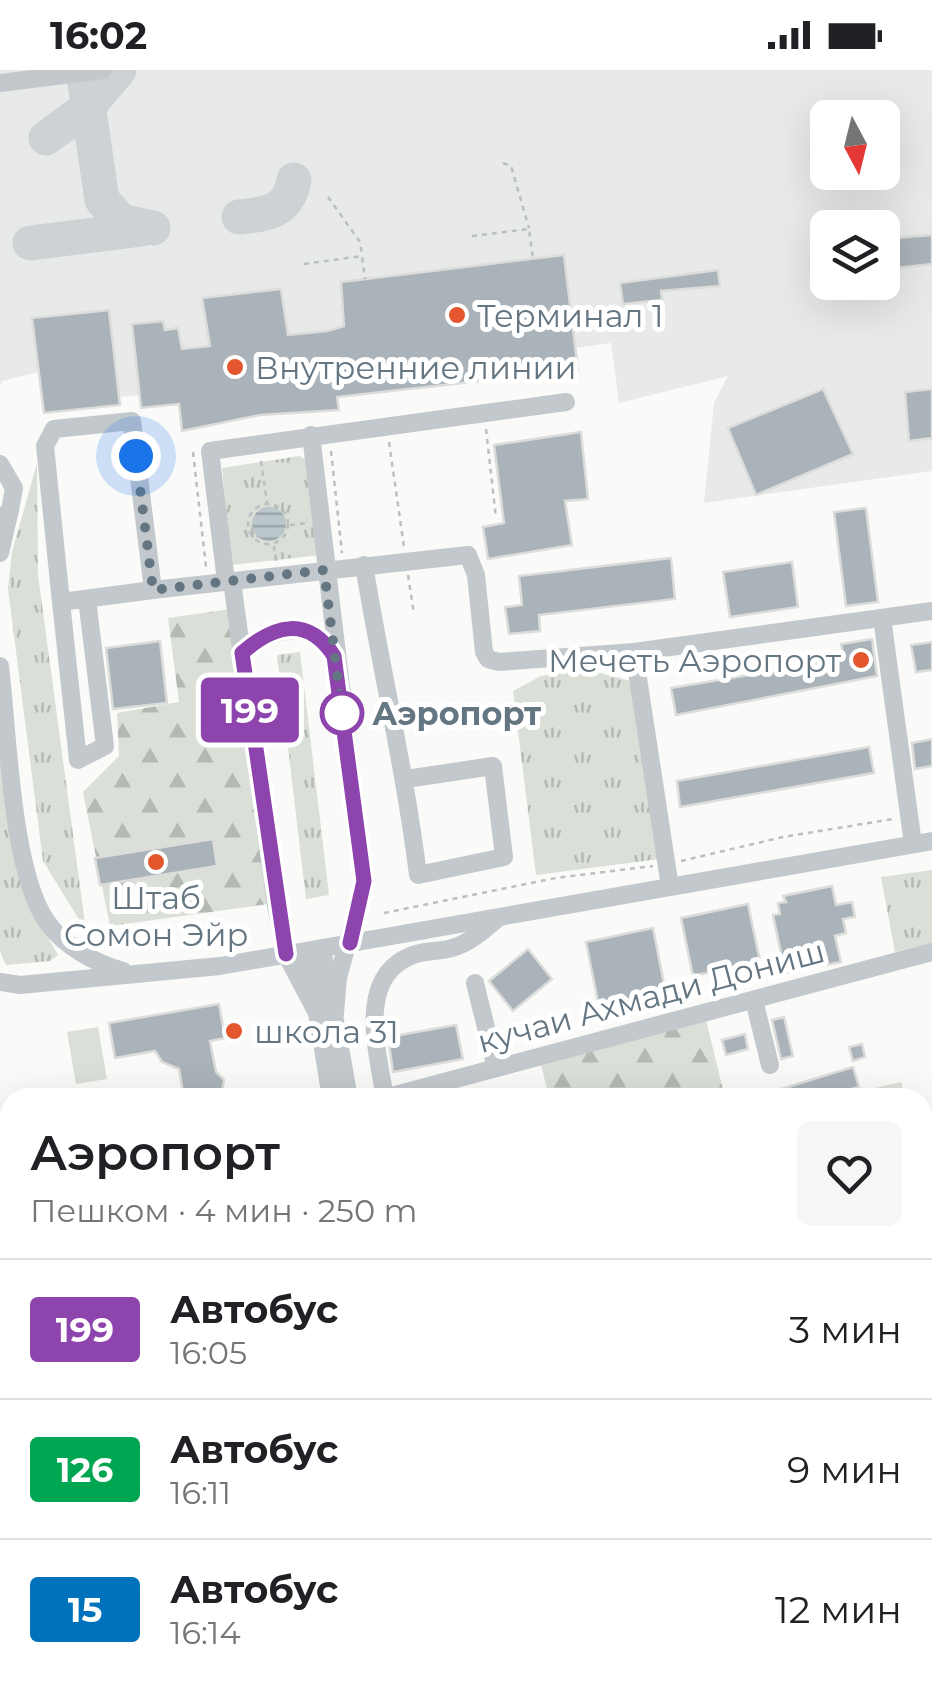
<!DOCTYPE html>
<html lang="ru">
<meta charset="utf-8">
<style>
:root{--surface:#fff;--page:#f6f6f6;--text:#202124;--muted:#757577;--line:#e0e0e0}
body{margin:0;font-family:Montserrat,sans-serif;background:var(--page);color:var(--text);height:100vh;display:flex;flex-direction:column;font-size:38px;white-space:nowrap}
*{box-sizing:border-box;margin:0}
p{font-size:32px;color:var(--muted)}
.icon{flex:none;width:55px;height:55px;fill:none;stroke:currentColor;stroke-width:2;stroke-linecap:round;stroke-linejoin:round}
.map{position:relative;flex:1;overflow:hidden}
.details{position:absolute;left:0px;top:1018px;width:932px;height:612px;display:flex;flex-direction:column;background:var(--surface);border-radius:30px 30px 0 0;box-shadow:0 10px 40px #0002}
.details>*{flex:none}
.badge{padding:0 20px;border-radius:8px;font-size:35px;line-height:65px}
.needle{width:65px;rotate:173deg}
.fabs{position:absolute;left:810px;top:30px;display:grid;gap:20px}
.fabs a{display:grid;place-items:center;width:90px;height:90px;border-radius:15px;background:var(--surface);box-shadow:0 10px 40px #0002;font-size:50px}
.you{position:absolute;width:50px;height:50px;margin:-25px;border:8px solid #fff;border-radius:50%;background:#1a73e8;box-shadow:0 0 0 15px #1a73e833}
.map>.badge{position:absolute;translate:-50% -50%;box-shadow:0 0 0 5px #fff}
.round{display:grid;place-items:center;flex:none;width:105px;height:105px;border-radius:15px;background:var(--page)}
.overview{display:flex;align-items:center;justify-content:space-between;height:170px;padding:0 30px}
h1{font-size:48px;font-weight:600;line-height:75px}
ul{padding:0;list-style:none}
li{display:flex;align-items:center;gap:30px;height:140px;padding:0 30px;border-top:2px solid var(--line)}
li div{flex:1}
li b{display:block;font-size:38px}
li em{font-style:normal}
li .badge{min-width:110px;font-weight:700;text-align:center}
.status{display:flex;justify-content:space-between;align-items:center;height:70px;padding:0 50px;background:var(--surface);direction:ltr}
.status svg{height:28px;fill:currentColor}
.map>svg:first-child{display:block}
</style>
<div class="status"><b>16:02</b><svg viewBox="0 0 49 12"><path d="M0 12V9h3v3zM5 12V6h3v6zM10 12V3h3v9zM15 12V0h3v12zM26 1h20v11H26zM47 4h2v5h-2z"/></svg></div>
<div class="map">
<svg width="932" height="1628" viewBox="0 0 932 1628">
<defs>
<pattern id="grass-tufts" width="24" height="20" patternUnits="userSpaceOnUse" patternTransform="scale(2.5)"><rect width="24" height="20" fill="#dadfd7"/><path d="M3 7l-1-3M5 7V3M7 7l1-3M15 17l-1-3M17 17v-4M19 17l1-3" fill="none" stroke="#b4b9b4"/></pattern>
<pattern id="forest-firs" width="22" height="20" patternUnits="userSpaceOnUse" patternTransform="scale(2.5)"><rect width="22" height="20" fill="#dadfd7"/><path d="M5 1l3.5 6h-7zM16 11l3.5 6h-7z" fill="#b4b9b4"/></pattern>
<pattern id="water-rules" width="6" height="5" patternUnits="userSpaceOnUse" patternTransform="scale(2.5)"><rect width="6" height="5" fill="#bbc7cb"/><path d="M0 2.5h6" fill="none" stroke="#9ca6aa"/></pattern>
</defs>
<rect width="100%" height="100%" fill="#fafaf8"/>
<path fill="#e8e9e9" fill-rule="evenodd" d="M0,0H932V401L704,433L714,333L728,306L619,333L611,273L575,278L578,300L351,326L348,306L335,309L339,340L260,345L182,361L178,335L141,338L139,325L119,327L120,335L44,343L39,302L2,311L0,317ZM828,48H882V102H828ZM828,158H882V212H828Z"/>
<g fill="url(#grass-tufts)">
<path d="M300,386L306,390L320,485L231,495L222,398Z"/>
<path d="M37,393L38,505L86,861L43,791L8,519L12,482Z"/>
<path d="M300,582L329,825L306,829L277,585Z"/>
<path d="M586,599L630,611L659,789L536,805L513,621L541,606Z"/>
<path d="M0,665L25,827L58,885L50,891L6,895L0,881Z"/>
<path d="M932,800V873L895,882L881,807Z"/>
<path d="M901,1012L905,1027H837Z"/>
</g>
<g fill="url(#forest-firs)">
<path d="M231,539L268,834L110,856L83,722L119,686L117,643L179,632L168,548Z"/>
<path d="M706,950L723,1020L693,1028L549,1027L540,991Z"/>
</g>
<path fill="#dadfd7" d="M98,957L107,1009L76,1014L67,962Z"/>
<circle fill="url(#water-rules)" cx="269" cy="454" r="17"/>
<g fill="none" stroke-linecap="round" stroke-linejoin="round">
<g stroke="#ced2d4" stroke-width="35">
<path d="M83,0L102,130L121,151L153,158"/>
<path d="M46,68L87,38L119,0"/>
<path d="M239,147C268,144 288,142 294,110"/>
<path d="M30,173L142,159"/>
</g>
</g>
<g fill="#aab3b9" stroke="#dcdcda" stroke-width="2.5">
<path d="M932,165V194L897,198L894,168Z"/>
<path d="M564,185L578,300L337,327L339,340L260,345L182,361L179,334L141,338L132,254L163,251L165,260L178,258L182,279L210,276L202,228L281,219L288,265L327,261L344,256L341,212Z"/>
<path d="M718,200L720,216L661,221L662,230L623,234L620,213Z"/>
<path d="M109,240L120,335L44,343L32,248Z"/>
<path d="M823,319L853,384L756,425L728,358Z"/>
<path d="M932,319V368L909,371L905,322Z"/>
<path d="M581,362L588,429L565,431L572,475L488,489L483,457L504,453L494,375Z"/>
<path d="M866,438L878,532L846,536L834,442Z"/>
<path d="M671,488L675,529L539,545L540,561L509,564L505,537L522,535L519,506Z"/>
<path d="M792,492L798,537L730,547L723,502Z"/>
<path d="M872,569L877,606L676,645L671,618L844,589L841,574Z"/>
<path d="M160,571L167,633L113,639L106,578Z"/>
<path d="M932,572V600L916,602L911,575Z"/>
<path d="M932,669V696L915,699L912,673Z"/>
<path d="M869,677L874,703L680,737L677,711Z"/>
<path d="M213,769L217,796L100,815L95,788Z"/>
<path d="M832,816L836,835L852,832L855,847L843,849L846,863L835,866L841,892L785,903L773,845L780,844L778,833L786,832L783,826Z"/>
<path d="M748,834L760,891L693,906L681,848Z"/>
<path d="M653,858L666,924L599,937L586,872Z"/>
<path d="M528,879L552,909L513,941L489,911Z"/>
<path d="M219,934L225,968L210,971L216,1002L224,1010L221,1028H184L179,999L162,992L155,981L115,988L109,953Z"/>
<path d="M784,947L793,986L781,989L772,950Z"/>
<path d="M456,955L463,989L393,1002L388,967Z"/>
<path d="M745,964L748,979L726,985L722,970Z"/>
<path d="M862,974L865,987L853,991L849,977Z"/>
<path d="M853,997L859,1017L819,1028H752Z"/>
<path d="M10,1213V1247L0,1249V1214Z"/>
</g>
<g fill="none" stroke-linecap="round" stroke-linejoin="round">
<g stroke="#bbbfc2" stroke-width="2.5" stroke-dasharray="5 5" stroke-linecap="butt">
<path d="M503,93L511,96L529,158"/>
<path d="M328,127L360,172L362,184"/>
<path d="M472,166L529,159L533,189"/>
<path d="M304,194L362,186L365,209"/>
<path d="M486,359L496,448"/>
<path d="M389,372L404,477"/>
<path d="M331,381L342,483"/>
<path d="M193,382L206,497"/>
<path d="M261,391L267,433"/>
<circle cx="268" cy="454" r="20"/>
<path d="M290,455L307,453"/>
<path d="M274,476L276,493"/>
<path d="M408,505L414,544"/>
<path d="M681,791L783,767L893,749"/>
<path d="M384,843L556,808L653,796"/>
<path d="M473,1620L474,1628"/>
</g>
<g stroke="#c3c8cc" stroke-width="18">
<path d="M0,13L103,0"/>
<path d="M311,365L364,811L338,908L335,943"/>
<path d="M0,394L14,418L10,440L0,450"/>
<path d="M0,483L10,440"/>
<path d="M364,495C381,599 405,700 418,805L504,787L493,696L406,709"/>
<path d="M226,511L210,381L566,332"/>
<path d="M232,511L276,836L286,884L318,945"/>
<path d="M87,529L105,676L78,690L61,532L153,520"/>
<path d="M61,532L45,376L54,359L132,351L153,520L468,485L476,505L484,582L488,589L499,592L634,582L932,541"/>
<path d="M882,548L913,774"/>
<path d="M634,582L670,817"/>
<path d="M242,583C263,565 280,559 309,560L331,582"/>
<path d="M0,596C8,661 11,801 47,852C65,877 95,893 123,901"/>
<path d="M322,878L349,1028"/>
<path d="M307,881L331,1028"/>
<path d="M0,912L20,915L220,896L932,771"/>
<path d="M475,913L496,998"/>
<path d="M754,930L770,995"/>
<path d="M384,1028L932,882"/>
<path d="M385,1028C378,983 355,906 413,885C425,880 439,882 452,878C470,873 484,860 498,848"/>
<path d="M0,1303L10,1302"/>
<path d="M922,1600L932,1598"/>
<path d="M313,1620L314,1628"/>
<path d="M433,1620L434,1628"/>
<path d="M452,1620L453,1628"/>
</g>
</g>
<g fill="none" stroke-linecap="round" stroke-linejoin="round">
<g stroke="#fff" stroke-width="22">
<path id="line" d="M286,884L242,583C275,554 308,546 334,586L364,811L350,873"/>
</g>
<use href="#line" stroke="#8e44ad" stroke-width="15"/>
<path stroke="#657683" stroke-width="10" stroke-dasharray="0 18" d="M136,386L153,520L324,500L344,659L342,643"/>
</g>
<g fill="#e4572e" stroke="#fff" stroke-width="4">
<circle cx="457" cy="245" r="10"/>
<circle cx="235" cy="297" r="10"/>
<circle cx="861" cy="590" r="10"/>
<circle cx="156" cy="792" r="10"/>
<circle cx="234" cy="961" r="10"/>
</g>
<circle fill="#fff" stroke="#8e44ad" stroke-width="5" cx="342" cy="643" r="20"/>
<g text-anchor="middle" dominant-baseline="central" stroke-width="10" stroke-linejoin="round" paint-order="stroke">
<g font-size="32" fill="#657683" stroke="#fff" text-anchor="start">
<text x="477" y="245">Терминал 1</text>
<text x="255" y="297">Внутренние линии</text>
<text x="841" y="590" text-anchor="end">Мечеть Аэропорт</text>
<text x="156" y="827" text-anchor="middle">Штаб<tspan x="156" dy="37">Сомон Эйр</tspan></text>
<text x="254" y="961">школа 31</text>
</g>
<g font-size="32" font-weight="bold" fill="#657683" stroke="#fff" text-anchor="start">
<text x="372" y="643">Аэропорт</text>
</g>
<g font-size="32" fill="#657683" stroke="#fff">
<text transform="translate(651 926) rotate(-15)">кучаи Ахмади Дониш</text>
</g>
</g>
</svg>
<div class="fabs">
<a><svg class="needle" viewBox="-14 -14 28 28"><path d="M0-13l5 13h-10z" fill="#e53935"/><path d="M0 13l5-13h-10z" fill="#757577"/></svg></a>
<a><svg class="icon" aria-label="layers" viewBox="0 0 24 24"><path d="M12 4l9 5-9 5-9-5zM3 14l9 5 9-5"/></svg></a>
</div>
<div class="you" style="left:136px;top:386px"></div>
<b class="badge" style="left:250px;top:640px;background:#8e44ad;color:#fff">199</b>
<section class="details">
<div class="overview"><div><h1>Аэропорт</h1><p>Пешком · 4 мин · 250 m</p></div><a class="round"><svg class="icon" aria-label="heart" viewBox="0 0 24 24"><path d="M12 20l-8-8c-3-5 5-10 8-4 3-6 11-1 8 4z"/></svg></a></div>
<ul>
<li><span class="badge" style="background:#8e44ad;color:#fff">199</span><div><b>Автобус</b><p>16:05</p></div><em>3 мин</em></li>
<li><span class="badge" style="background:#00a651;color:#fff">126</span><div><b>Автобус</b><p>16:11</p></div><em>9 мин</em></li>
<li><span class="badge" style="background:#0072bc;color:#fff">15</span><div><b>Автобус</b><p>16:14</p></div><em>12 мин</em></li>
</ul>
</section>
</div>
